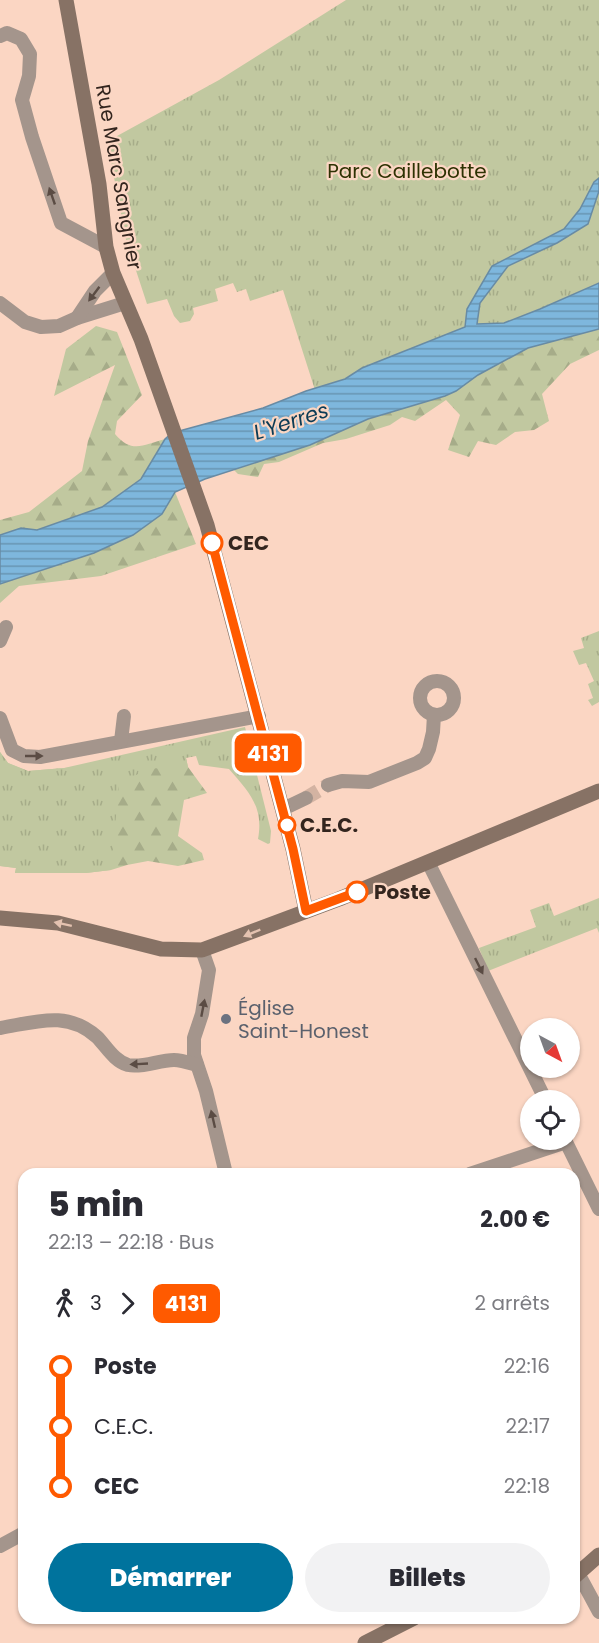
<!DOCTYPE html>
<html lang="fr">
<meta charset="utf-8">
<style>
:root{--surface:#fff;--page:#f2f2f3;--text:#2b2b33;--muted:#7c7c81;--accent:#00739d}
body{margin:0;font-family:Poppins,sans-serif;background:var(--page);color:var(--text);height:100vh;display:flex;flex-direction:column;font-size:22px;white-space:nowrap}
*{box-sizing:border-box;margin:0}
p{font-size:20px;color:var(--muted)}
.icon{flex:none;width:33px;height:33px;fill:none;stroke:currentColor;stroke-width:2;stroke-linecap:round;stroke-linejoin:round}
.map{position:relative;flex:1;overflow:hidden}
.panel{position:absolute;left:18px;top:1168px;width:562px;height:456px;display:flex;flex-direction:column;background:var(--surface);border-radius:18px;box-shadow:0 2px 4px #0004}
.panel>*{flex:none}
.badge{padding:0 12px;border-radius:9px;font-size:21px;line-height:39px}
.needle{width:39px;rotate:139deg}
.fabs{position:absolute;left:520px;top:1018px;display:grid;gap:12px}
.fabs a{display:grid;place-items:center;width:60px;height:60px;border-radius:50%;background:var(--surface);box-shadow:0 2px 4px #0004;font-size:30px}
.map>.badge{position:absolute;translate:-50% -50%;box-shadow:0 0 0 3px #fff}
.legs{display:flex;align-items:center;gap:9px;height:66px;padding:0 30px;font-size:20px}
.legs p{margin-inline-start:auto}
.summary{display:flex;align-items:center;justify-content:space-between;height:102px;padding:0 30px}
h1{font-size:33px;font-weight:800;line-height:45px}
.primary-button{display:flex;gap:12px;margin-top:auto;padding:12px 30px}
.primary-button a{flex:1;height:69px;border-radius:36px;background:var(--accent);color:#fff;font-size:24px;font-weight:800;line-height:69px;text-align:center}
.primary-button a+a{background:var(--page);color:var(--text)}
ul{padding:0 30px;list-style:none}
li{display:flex;align-items:center;gap:21px;height:60px;font-size:22px}
li i{display:grid;place-items:center;width:9px;height:100%;margin:0 8px;background:currentColor}
li i::after{content:'';width:15px;height:15px;margin:-8px;border:4px solid;border-radius:50%;background:var(--surface)}
li p{margin-inline-start:auto}
li:first-child i{background:linear-gradient(#0000 50%,currentColor 0)}
li:last-child i{background:linear-gradient(currentColor 50%,#0000 0)}
.map>svg:first-child{display:block}
</style>
<div class="map">
<svg width="599" height="1643" viewBox="0 0 599 1643">
<defs>
<pattern id="forest-firs" width="22" height="20" patternUnits="userSpaceOnUse" patternTransform="scale(1.5)"><rect width="22" height="20" fill="#c1c8a0"/><path d="M5 1l3.5 6h-7zM16 11l3.5 6h-7z" fill="#a6ac89"/></pattern>
<pattern id="park-tufts" width="24" height="20" patternUnits="userSpaceOnUse" patternTransform="scale(1.5)"><rect width="24" height="20" fill="#c1c8a0"/><path d="M3 7l-1-3M5 7V3M7 7l1-3M15 17l-1-3M17 17v-4M19 17l1-3" fill="none" stroke="#a6ac89"/></pattern>
<pattern id="water-rules" width="6" height="5" patternUnits="userSpaceOnUse" patternTransform="scale(1.5)"><rect width="6" height="5" fill="#7eb7dd"/><path d="M0 2.5h6" fill="none" stroke="#6895b3"/></pattern>
</defs>
<rect width="100%" height="100%" fill="#fbd6c3"/>
<g fill="url(#forest-firs)">
<path d="M599,308V350L570,364L542,394L549,421L534,430L515,432L496,445L478,441L469,457L448,450L460,415L446,400L415,421L402,417L390,425L346,439L323,443L279,462L264,464L258,477L238,474L229,465Z"/>
<path d="M96,326L117,332L142,395L117,421L115,434C132,454 143,445 165,439L141,479L102,507L37,530L21,528L0,535V520L29,512L82,471L88,441L115,365L54,396L66,349Z"/>
<path d="M175,492L196,544L101,576L19,586L0,603V584L94,553L133,535L162,514Z"/>
<path d="M0,752L8,763L28,771L186,758L188,767L207,793L184,800L178,836L202,853L204,860L178,866L148,861L127,865L111,870L86,873H15L16,868L0,866Z"/>
</g>
<g fill="url(#park-tufts)">
<path d="M346,0H599V286L507,324L315,390L283,290L250,301L246,289L237,292L233,283L215,289L218,301L193,308L194,314L190,321L180,323L174,316L167,299L147,304L126,240L109,151L117,136L219,80Z"/>
<path d="M599,631V702L592,706L588,700L593,698L588,684L594,681L586,663L579,665L573,651L584,648L581,638Z"/>
<path d="M245,727L271,831L270,843L268,844L258,839C264,807 249,792 229,769L199,765L196,756L186,758L188,767L139,769L138,774L119,784L111,870L86,873H15L16,868L0,866V752L8,763L28,771L64,768Z"/>
<path d="M599,898V933L597,928L488,971L479,948L536,927L530,910L549,903L554,916Z"/>
</g>
<path fill="url(#water-rules)" stroke="#688ba4" stroke-width="1.5" d="M599,178V191L588,224L557,243L508,266L480,303L477,324L504,323L540,309L599,283V329L528,348L478,375L456,391L445,396L368,419L310,445L205,479L175,492L162,514L133,535L94,553L0,584V535L21,528L37,530L102,507L141,479L165,439L172,433L263,408L306,391L345,379L362,368L465,327L467,309L492,266L564,229L580,209L594,182Z"/>
<g fill="none" stroke-linecap="round" stroke-linejoin="round">
<path stroke="#d3b3a2" stroke-width="14" stroke-dasharray="14 7" stroke-linecap="butt" d="M306,798L328,785"/>
<g stroke="#a4958c" stroke-width="14">
<path d="M0,36L7,33L21,39L30,54L29,76L22,100L32,137L61,223L106,247"/>
<path d="M0,303L25,322L41,327L59,326L77,318L125,303"/>
<path d="M77,318L95,291L113,273"/>
<path d="M0,641L6,627"/>
<circle cx="437" cy="698" r="17"/>
<path d="M0,718L12,750L24,756L40,757L259,716"/>
<path d="M121,741L124,716"/>
<path d="M328,785L342,781L369,782L417,763L425,758L429,749L433,732L434,715"/>
<path d="M283,809L306,798"/>
<path d="M428,862L546,1101"/>
<path d="M202,950L209,970L202,1014L194,1038V1055L206,1091L226,1174"/>
<path d="M0,1028C36,1022 67,1010 97,1037C106,1046 114,1061 128,1065C143,1068 159,1060 174,1060C181,1060 190,1063 197,1065"/>
<path d="M565,1140L599,1209"/>
<path d="M470,1174L566,1142"/>
<path d="M0,1546L24,1533"/>
<path d="M579,1575L599,1612"/>
</g>
<g stroke="#877265" stroke-width="15">
<path d="M66,0L99,184L106,247L113,273L141,339L207,525L293,849L306,911"/>
<path d="M0,918L58,923L161,949L202,950L339,899L599,791"/>
<path d="M574,1577L599,1555"/>
<path d="M365,1643L414,1618"/>
</g>
</g>
<defs><path id="oneway-solid" d="M-6-.8H1V-3.2L6.5 0L1 3.2V.8H-6Z" transform="scale(1.5)"/></defs>
<g fill="#5b4c44">
<use href="#oneway-solid" transform="translate(52 196) rotate(-109)"/>
<use href="#oneway-solid" transform="translate(94 294) rotate(127)"/>
<use href="#oneway-solid" transform="translate(34 756)"/>
<use href="#oneway-solid" transform="translate(479 966) rotate(64)"/>
<use href="#oneway-solid" transform="translate(203 1008) rotate(-79)"/>
<use href="#oneway-solid" transform="translate(139 1064) rotate(177)"/>
<use href="#oneway-solid" transform="translate(213 1119) rotate(-103)"/>
</g>
<g fill="#e4c2b0">
<use href="#oneway-solid" transform="translate(63 924) rotate(-168)"/>
<use href="#oneway-solid" transform="translate(252 933) rotate(158)"/>
</g>
<g fill="none" stroke-linecap="round" stroke-linejoin="round">
<g stroke="#fff" stroke-width="14">
<path id="line-1" d="M212,543L293,849L306,911L357,892"/>
</g>
<use href="#line-1" stroke="#ff5a00" stroke-width="9"/>
</g>
<g fill="#fff" stroke="#ff5a00" stroke-width="3">
<circle cx="212" cy="543" r="10"/>
<circle cx="287" cy="825" r="8"/>
<circle cx="357" cy="892" r="10"/>
</g>
<circle fill="#6b7280" stroke="#fbd6c3" stroke-width="2" cx="226" cy="1019" r="6"/>
<g text-anchor="middle" dominant-baseline="central" stroke-width="4.5" stroke-linejoin="round" paint-order="stroke">
<g font-size="20" fill="#2e3203" stroke="#fbd6c3">
<text x="407" y="171">Parc Caillebotte</text>
</g>
<g font-size="20" fill="#33251e" stroke="#fbd6c3">
<text transform="translate(119 177) rotate(80)">Rue Marc Sangnier</text>
</g>
<g font-size="20" font-weight="bold" fill="#33251e" stroke="#fbd6c3" text-anchor="start">
<text x="228" y="543">CEC</text>
<text x="300" y="825">C.E.C.</text>
<text x="374" y="892">Poste</text>
</g>
<g font-size="20" fill="#5b616d" stroke="#fbd6c3" text-anchor="start">
<text x="238" y="1008">Église<tspan x="238" dy="23">Saint-Honest</tspan></text>
</g>
<g font-size="21" font-style="italic" fill="#0c3b55" stroke="#fbd6c3">
<text transform="translate(291 421) rotate(-18)">L'Yerres</text>
</g>
</g>
</svg>
<div class="fabs">
<a><svg class="needle" viewBox="-14 -14 28 28"><path d="M0-13l5 13h-10z" fill="#e53935"/><path d="M0 13l5-13h-10z" fill="#7c7c81"/></svg></a>
<a><svg class="icon" aria-label="locate" viewBox="0 0 24 24"><circle cx="12" cy="12" r="6"/><path d="M12 2v4M12 18v4M2 12h4M18 12h4"/></svg></a>
</div>
<b class="badge" style="left:268px;top:753px;background:#ff5a00;color:#fff">4131</b>
<section class="panel">
<div class="summary"><div><h1>5 min</h1><p>22:13 – 22:18 · Bus</p></div><b>2.00 €</b></div>
<div class="legs"><svg class="icon" aria-label="walk" viewBox="0 0 24 24"><circle cx="13" cy="4" r="2"/><path d="M13 8l-2 6 4 7M11 14l-3 7M7 12l3-4h3l4 4"/></svg>3<svg class="icon" aria-label="forward" viewBox="0 0 24 24"><path d="M9 5l7 7-7 7"/></svg><b class="badge" style="background:#ff5a00;color:#fff">4131</b><p>2 arrêts</p></div>
<ul>
<li><i style="color:#ff5a00"></i><b>Poste</b><p>22:16</p></li>
<li><i style="color:#ff5a00"></i><span>C.E.C.</span><p>22:17</p></li>
<li><i style="color:#ff5a00"></i><b>CEC</b><p>22:18</p></li>
</ul>
<div class="primary-button"><a>Démarrer</a><a>Billets</a></div>
</section>
</div>
